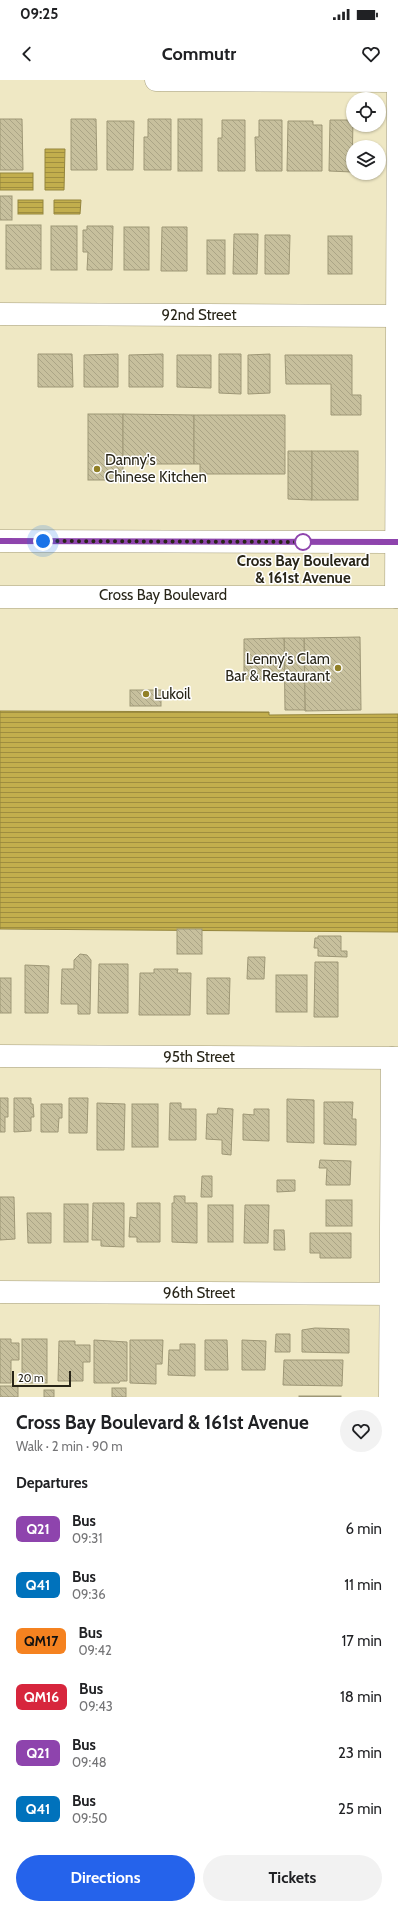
<!DOCTYPE html>
<meta charset="utf-8">
<style>
:root{--surface:#fff;--page:#f2f2f2;--text:#202124;--muted:#757577;--accent:#2563eb}
body{margin:0;font-family:Cabin,sans-serif;background:var(--page);color:var(--text);height:100vh;display:flex;flex-direction:column;font-size:15px;white-space:nowrap}
*{box-sizing:border-box;margin:0}
p{font-size:13px;color:var(--muted)}
.icon{flex:none;width:22px;height:22px;fill:none;stroke:currentColor;stroke-width:2;stroke-linecap:round;stroke-linejoin:round}
.map{position:relative;height:1317px;overflow:hidden}
.details{display:flex;flex-direction:column;background:var(--surface);flex:1}
.details>*{flex:none}
.badge{padding:0 8px;border-radius:6px;font-size:14px;line-height:26px}
.controls{position:absolute;left:346px;top:12px;display:grid;gap:8px}
.controls a{display:grid;place-items:center;width:40px;height:40px;border-radius:50%;background:var(--surface);box-shadow:0 1px 3px #0004;font-size:20px}
.scale{position:absolute;left:12px;bottom:10px;width:59px;box-sizing:border-box;padding-left:4px;border:2px solid #282518;border-top:0;font-size:11px;line-height:14px;white-space:nowrap;color:#282518;-webkit-text-stroke:3px #fff;paint-order:stroke}
.you{position:absolute;width:20px;height:20px;margin:-10px;border:3px solid #fff;border-radius:50%;background:#1a73e8;box-shadow:0 0 0 6px #1a73e833}
.map>.badge{position:absolute;translate:-50% -50%;box-shadow:0 0 0 2px #fff}
h2{padding:0 16px;font-size:15px;line-height:36px}
.round{display:grid;place-items:center;flex:none;width:42px;height:42px;border-radius:21px;background:var(--page)}
.summary{display:flex;align-items:center;justify-content:space-between;height:68px;padding:0 16px}
h1{font-size:19px;font-weight:700;line-height:30px}
.cta{display:flex;gap:8px;margin-top:auto;padding:8px 16px}
.cta a{flex:1;height:46px;border-radius:24px;background:var(--accent);color:#fff;font-size:16px;font-weight:700;line-height:46px;text-align:center}
.cta a+a{background:var(--page);color:var(--text)}
ul{padding:0;list-style:none}
li{display:flex;align-items:center;gap:12px;height:56px;padding:0 16px}
li div{flex:1}
li b{display:block;font-size:15px}
li em{font-style:normal}
li .badge{min-width:44px;font-weight:700;text-align:center}
.status{display:flex;justify-content:space-between;align-items:center;height:28px;padding:0 20px;background:var(--surface);direction:ltr}
.status svg{height:11px;fill:currentColor}
header{display:flex;justify-content:space-between;align-items:center;height:52px;padding:0 16px;background:var(--surface);font-size:18px;font-weight:700}
.map>svg:first-child{display:block}
</style>
<div class="status"><b>09:25</b><svg viewBox="0 0 49 12"><path d="M0 12V9h3v3zM5 12V6h3v6zM10 12V3h3v9zM15 12V0h3v12zM26 1h20v11H26zM47 4h2v5h-2z"/></svg></div>
<header><svg class="icon" aria-label="back" viewBox="0 0 24 24"><path d="M15 5l-7 7 7 7"/></svg>Commutr<svg class="icon" aria-label="heart" viewBox="0 0 24 24"><path d="M12 20l-8-8c-3-5 5-10 8-4 3-6 11-1 8 4z"/></svg></header>
<div class="map">
<svg width="398" height="1317" viewBox="0 0 398 1317">
<defs>
<pattern id="water-rules" width="6" height="5" patternUnits="userSpaceOnUse"><rect width="6" height="5" fill="#c2ae4d"/><path d="M0 2.5h6" fill="none" stroke="#9e8d3f"/></pattern>
<pattern id="building-back-hatch" width="6" height="6" patternUnits="userSpaceOnUse"><rect width="6" height="6" fill="#c7c09d"/><path d="M-1 5l2 2M0 0l6 6M5-1l2 2" fill="none" stroke="#aba586"/></pattern>
</defs>
<rect width="100%" height="100%" fill="#efe8c4"/>
<g fill="url(#water-rules)" stroke="#94853d">
<path d="M45,69H65L64,110H45Z"/>
<rect x="0" y="93" width="33" height="17"/>
<rect x="18" y="120" width="25" height="14"/>
<path d="M54,120H81L80,134H54Z"/>
<path d="M0,631L269,632V635L398,634V852L0,849Z"/>
</g>
<g fill="url(#building-back-hatch)" stroke="#9e9776">
<path d="M0,39H22L23,90H0Z"/>
<path d="M71,39H96L97,90H71Z"/>
<path d="M148,39H171V90H144V57H148Z"/>
<rect x="178" y="39" width="24" height="52"/>
<path d="M222,40H245V91H218V58H222Z"/>
<path d="M259,40H282V91H256L255,57H259Z"/>
<path d="M330,40H353L352,92L329,91Z"/>
<path d="M107,41H134L133,90H107Z"/>
<path d="M288,41H313V45H322V91H287Z"/>
<rect x="0" y="116" width="12" height="24"/>
<rect x="6" y="145" width="35" height="44"/>
<rect x="51" y="146" width="26" height="44"/>
<path d="M87,146H113L112,190H87L88,172H83V150H87Z"/>
<rect x="124" y="147" width="25" height="43"/>
<path d="M162,147H187V191H161Z"/>
<path d="M234,154H258L257,194H233Z"/>
<path d="M265,155H290L289,194H265Z"/>
<rect x="328" y="156" width="24" height="38"/>
<rect x="207" y="160" width="18" height="34"/>
<path d="M38,274H72L73,307H38Z"/>
<path d="M118,274V307H84V275Z"/>
<path d="M163,274V307H129V275Z"/>
<path d="M219,274H241V314L219,313Z"/>
<path d="M270,274V313L248,314V275Z"/>
<path d="M177,275H211V308L177,307Z"/>
<path d="M285,275H352V315H361V335H331V304H286Z"/>
<rect x="88" y="334" width="35" height="66"/>
<path d="M123,334L194,335V384H123Z"/>
<path d="M194,335H285V394H200V384H194Z"/>
<path d="M288,371H312V420L288,419Z"/>
<rect x="312" y="371" width="46" height="49"/>
<path d="M360,557L361,630L305,631L304,558Z"/>
<path d="M284,558H304L305,630H285Z"/>
<path d="M284,558L285,599H244V559Z"/>
<rect x="130" y="610" width="31" height="16"/>
<rect x="177" y="849" width="25" height="25"/>
<path d="M318,856H341V871H347V877L318,876V868H314L315,858H318Z"/>
<path d="M80,874L87,875L91,880L90,934H78V924H61L62,889H74V880Z"/>
<path d="M248,877H265L264,899H247Z"/>
<path d="M315,882H338V937H314Z"/>
<path d="M99,884H128V933H98Z"/>
<path d="M25,885L49,886L48,933H25Z"/>
<path d="M154,889H178L177,893H191L190,935H139L140,893H154Z"/>
<rect x="276" y="895" width="31" height="37"/>
<rect x="0" y="898" width="11" height="35"/>
<path d="M207,898H230L229,934H207Z"/>
<path d="M0,1018H8V1037H5V1052H0Z"/>
<path d="M14,1018H31V1024H33L34,1037H31V1051L14,1052Z"/>
<path d="M69,1018H88L87,1053H69Z"/>
<path d="M287,1019L314,1020V1063L287,1062Z"/>
<path d="M324,1022H353L352,1039H356V1065L324,1064Z"/>
<path d="M97,1023L125,1024L124,1070H97Z"/>
<path d="M170,1023H181V1029H196V1060H169Z"/>
<path d="M41,1024H62V1038H59L58,1052H41Z"/>
<rect x="132" y="1024" width="26" height="43"/>
<path d="M218,1028L233,1029L231,1075L222,1074V1060L206,1059L207,1034H217Z"/>
<path d="M254,1029H269V1061L243,1060V1034L254,1035Z"/>
<path d="M320,1080L351,1081L350,1105H326L327,1088H319Z"/>
<path d="M202,1096H212V1117H201Z"/>
<path d="M277,1100H295V1111L277,1112Z"/>
<path d="M174,1116H185V1123H197V1163L172,1162V1123H174Z"/>
<path d="M0,1117H14L15,1159L0,1160Z"/>
<rect x="326" y="1120" width="26" height="26"/>
<path d="M93,1123H124V1167L101,1166V1160H92Z"/>
<path d="M137,1123H160V1162H137V1157H129L130,1137L137,1138Z"/>
<rect x="64" y="1124" width="24" height="38"/>
<rect x="208" y="1125" width="25" height="37"/>
<path d="M245,1125H269L268,1163H244Z"/>
<path d="M27,1133H51V1163H28Z"/>
<path d="M274,1150H284L285,1170H274Z"/>
<path d="M310,1153H351V1178H320V1173H310Z"/>
<path d="M315,1248L349,1249V1273L302,1272V1250Z"/>
<path d="M276,1254H290V1272H275Z"/>
<path d="M0,1259H11V1263H19V1280H11V1303H0Z"/>
<rect x="22" y="1259" width="25" height="44"/>
<path d="M94,1260L127,1262V1301H120L119,1303H94Z"/>
<path d="M130,1260H163L162,1284H156V1304L130,1303Z"/>
<path d="M205,1260H227L228,1290H205Z"/>
<path d="M242,1260L266,1261L265,1290H242Z"/>
<path d="M59,1261H75V1265H90V1282H83V1301H58Z"/>
<path d="M180,1264H195V1296L168,1295L169,1270H180Z"/>
<path d="M284,1280H343L342,1306L283,1305Z"/>
<rect x="0" y="1306" width="18" height="11"/>
<rect x="112" y="1308" width="14" height="9"/>
<rect x="44" y="1310" width="10" height="7"/>
<rect x="299" y="1316" width="42" height="1"/>
</g>
<g fill="none" stroke-linecap="round" stroke-linejoin="round">
<g stroke="#a59e7d" stroke-width="23">
<g id="minor">
<path d="M156,0L398,1"/>
<path d="M0,234L398,236"/>
<path d="M396,517L398,0"/>
<path d="M0,976L398,978"/>
<path d="M0,1212L398,1214"/>
<path d="M390,1317L392,978"/>
</g>
</g>
<g stroke="#a59e7d" stroke-width="23">
<g id="major">
<path d="M0,461L398,462"/>
<path d="M0,517H398"/>
</g>
</g>
<use href="#minor" stroke="#fff" stroke-width="22"/>
<use href="#major" stroke="#fff" stroke-width="22"/>
</g>
<g fill="none" stroke-linecap="round" stroke-linejoin="round">
<g stroke="#fff" stroke-width="9">
<path id="line" d="M0,461L398,462"/>
</g>
<use href="#line" stroke="#8e44ad" stroke-width="6"/>
<path stroke="#282518" stroke-width="4" stroke-dasharray="0 7.2" d="M43,461L307,462H303"/>
</g>
<g fill="#918027" stroke="#fff" stroke-width="1.5">
<circle cx="97" cy="389" r="4"/>
<circle cx="338" cy="588" r="4"/>
<circle cx="146" cy="614" r="4"/>
</g>
<circle fill="#fff" stroke="#8e44ad" stroke-width="2" cx="303" cy="462" r="8"/>
<g text-anchor="middle" dominant-baseline="central" stroke-width="3" stroke-linejoin="round" paint-order="stroke">
<g font-size="15" fill="#282518" stroke="#fff">
<text x="199" y="235">92nd Street</text>
<text x="163" y="515">Cross Bay Boulevard</text>
<text x="199" y="977">95th Street</text>
<text x="199" y="1213">96th Street</text>
</g>
<g font-size="15" fill="#282518" stroke="#fff" text-anchor="start">
<text x="105" y="380">Danny's<tspan x="105" dy="17">Chinese Kitchen</tspan></text>
<text x="330" y="579" text-anchor="end">Lenny's Clam<tspan x="330" dy="17">Bar &amp; Restaurant</tspan></text>
<text x="154" y="614">Lukoil</text>
</g>
<g font-size="15" font-weight="bold" fill="#282518" stroke="#fff">
<text x="303" y="481">Cross Bay Boulevard<tspan x="303" dy="17">&amp; 161st Avenue</tspan></text>
</g>
</g>
</svg>
<div class="controls">
<a><svg class="icon" aria-label="locate" viewBox="0 0 24 24"><circle cx="12" cy="12" r="6"/><path d="M12 2v4M12 18v4M2 12h4M18 12h4"/></svg></a>
<a><svg class="icon" aria-label="layers" viewBox="0 0 24 24"><path d="M12 4l9 5-9 5-9-5zM3 14l9 5 9-5"/></svg></a>
</div>
<div class="scale">20 m</div>
<div class="you" style="left:43px;top:461px"></div>
</div>
<section class="details">
<div class="summary"><div><h1>Cross Bay Boulevard &amp; 161st Avenue</h1><p>Walk · 2 min · 90 m</p></div><a class="round"><svg class="icon" aria-label="heart" viewBox="0 0 24 24"><path d="M12 20l-8-8c-3-5 5-10 8-4 3-6 11-1 8 4z"/></svg></a></div>
<h2>Departures</h2>
<ul>
<li><span class="badge" style="background:#8e44ad;color:#fff">Q21</span><div><b>Bus</b><p>09:31</p></div><em>6 min</em></li>
<li><span class="badge" style="background:#0072bc;color:#fff">Q41</span><div><b>Bus</b><p>09:36</p></div><em>11 min</em></li>
<li><span class="badge" style="background:#f58220;color:#111">QM17</span><div><b>Bus</b><p>09:42</p></div><em>17 min</em></li>
<li><span class="badge" style="background:#d7263d;color:#fff">QM16</span><div><b>Bus</b><p>09:43</p></div><em>18 min</em></li>
<li><span class="badge" style="background:#8e44ad;color:#fff">Q21</span><div><b>Bus</b><p>09:48</p></div><em>23 min</em></li>
<li><span class="badge" style="background:#0072bc;color:#fff">Q41</span><div><b>Bus</b><p>09:50</p></div><em>25 min</em></li>
</ul>
<div class="cta"><a>Directions</a><a>Tickets</a></div>
</section>
